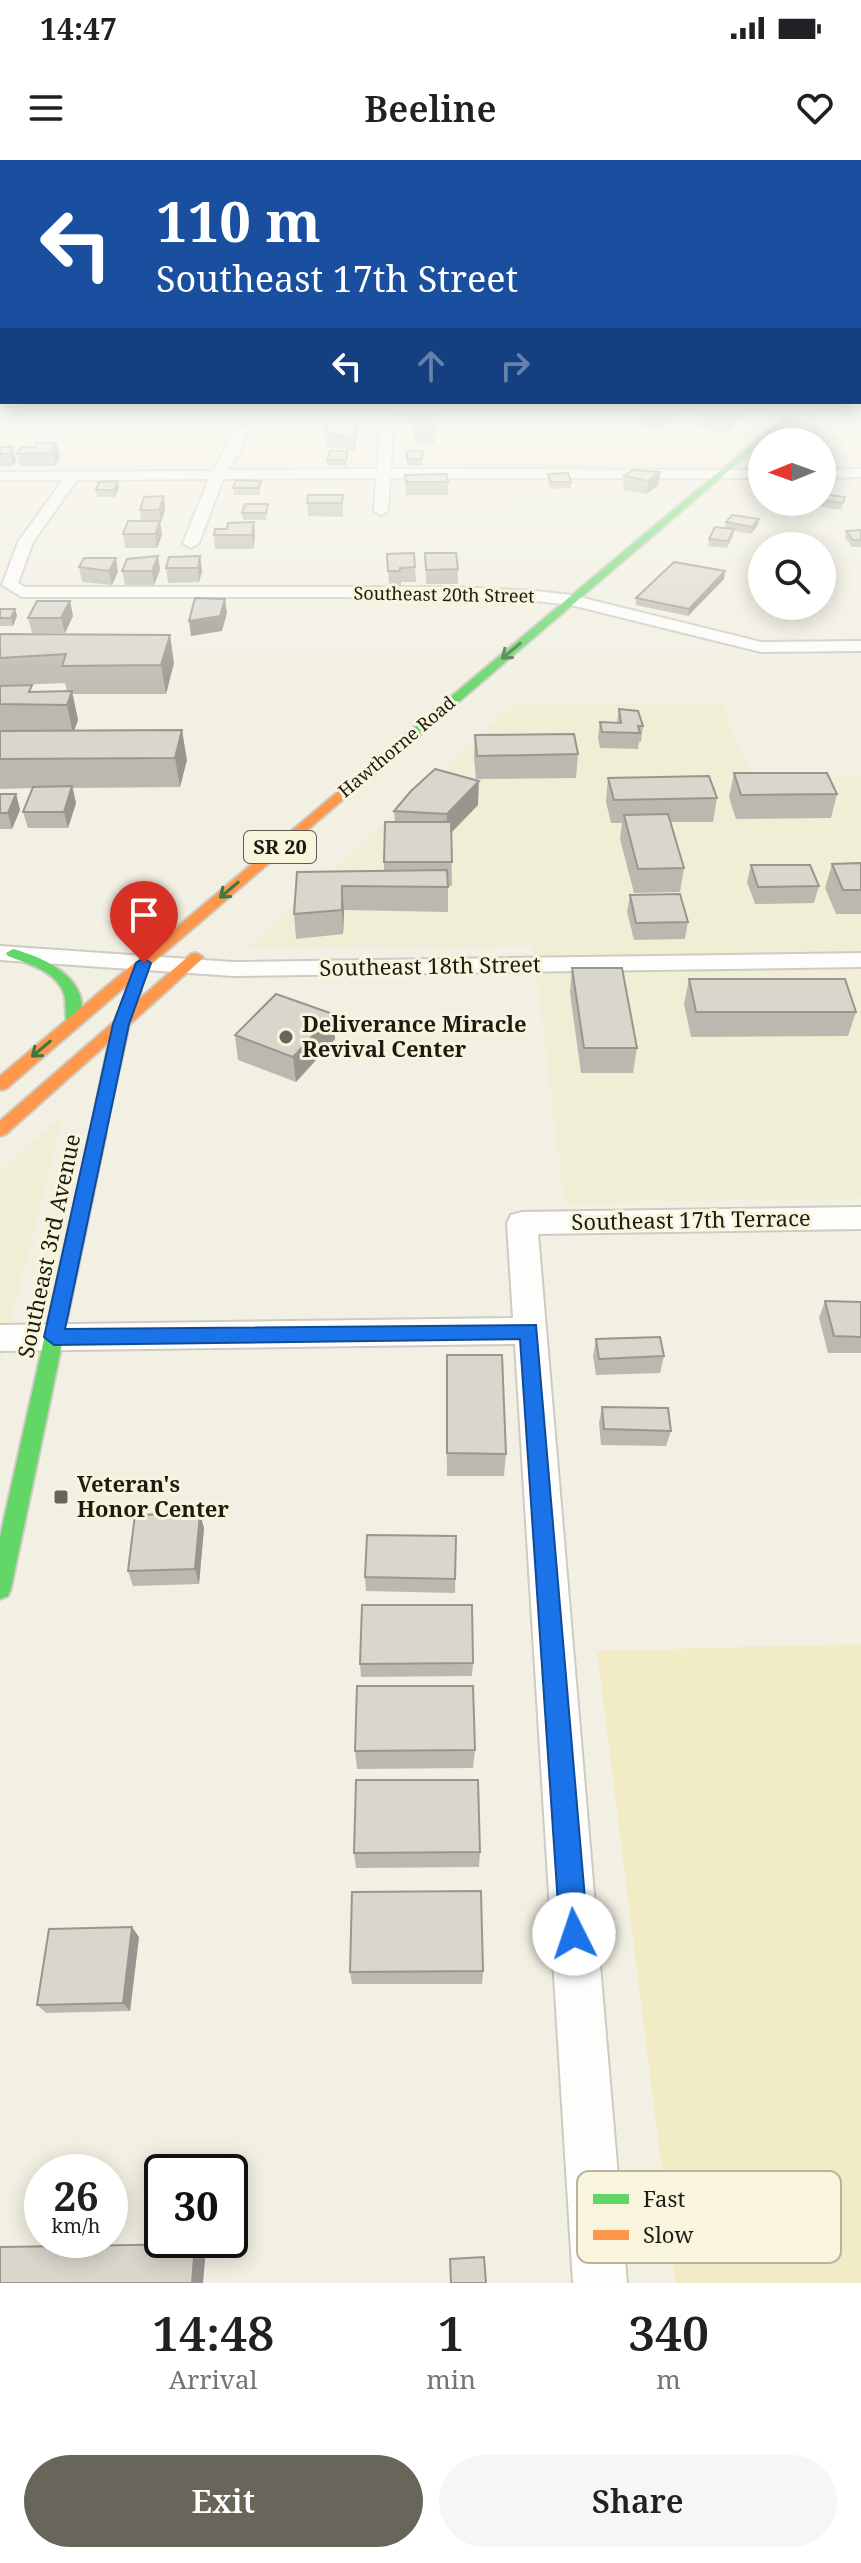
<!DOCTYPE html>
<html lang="en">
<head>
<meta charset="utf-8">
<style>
  body { margin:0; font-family:"Noto Serif",serif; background:#f6f6f6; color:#202124; height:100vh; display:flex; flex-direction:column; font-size:30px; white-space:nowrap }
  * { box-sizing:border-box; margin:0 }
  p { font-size:26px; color:#757577 }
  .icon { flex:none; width:44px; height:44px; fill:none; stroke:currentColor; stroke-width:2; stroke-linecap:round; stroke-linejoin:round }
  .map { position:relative; height:2123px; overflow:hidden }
  .details { display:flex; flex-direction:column; background:#fff; flex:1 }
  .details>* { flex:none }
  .banner { position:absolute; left:0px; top:0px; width:862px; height:244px; box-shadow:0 4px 20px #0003; background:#1a4fa0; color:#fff; overflow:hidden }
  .needle { width:52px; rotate:269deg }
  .controls { position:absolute; left:748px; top:268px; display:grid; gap:16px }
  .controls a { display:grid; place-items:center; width:88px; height:88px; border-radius:50%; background:#fff; box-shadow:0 4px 20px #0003; font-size:40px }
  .speed { position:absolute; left:24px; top:1994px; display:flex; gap:16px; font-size:40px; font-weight:700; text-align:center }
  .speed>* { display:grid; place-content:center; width:104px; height:104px; border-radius:50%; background:#fff; box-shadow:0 4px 20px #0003; line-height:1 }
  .speed small { font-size:20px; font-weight:400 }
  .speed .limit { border:4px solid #111; border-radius:12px; background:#fff; color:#111 }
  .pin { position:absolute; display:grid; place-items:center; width:68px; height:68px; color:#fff; margin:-82px -34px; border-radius:50% 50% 50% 0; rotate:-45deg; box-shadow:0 0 8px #0007 }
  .pin .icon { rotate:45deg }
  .me { position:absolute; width:88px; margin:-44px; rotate:356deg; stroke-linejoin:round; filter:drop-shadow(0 0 6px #0008) }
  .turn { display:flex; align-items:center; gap:28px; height:168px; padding:0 24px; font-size:36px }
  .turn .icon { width:104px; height:104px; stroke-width:2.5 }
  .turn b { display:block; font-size:56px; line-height:68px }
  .lanes { display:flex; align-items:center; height:76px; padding:0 24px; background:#0003; justify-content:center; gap:40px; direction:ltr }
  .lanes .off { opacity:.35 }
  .eta { display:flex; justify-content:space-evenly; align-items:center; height:136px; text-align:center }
  .eta b { font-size:48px; font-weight:600; line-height:56px }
  .button { display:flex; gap:16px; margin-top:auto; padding:16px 24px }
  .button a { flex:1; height:92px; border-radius:48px; background:#68665b; color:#fff; font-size:32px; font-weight:600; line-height:92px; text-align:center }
  .button a+a { background:#f6f6f6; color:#202124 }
  .status { display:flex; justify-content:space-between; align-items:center; height:56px; padding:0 40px; background:#fff; direction:ltr }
  .status svg { height:22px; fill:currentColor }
  header { display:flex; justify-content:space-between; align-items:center; height:104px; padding:0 24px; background:#fff; font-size:36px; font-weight:600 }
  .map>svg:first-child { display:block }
  .built { fill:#f1eed6 }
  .green { fill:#f1ecc6 }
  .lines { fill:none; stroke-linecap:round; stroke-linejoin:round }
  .street-casing { stroke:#ceccc2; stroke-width:4 }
  .fast-casing { stroke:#ceccc2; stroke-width:4 }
  .slow-casing { stroke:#ceccc2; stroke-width:4 }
  .street { fill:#fdfdfb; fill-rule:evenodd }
  .fast { fill:#63d668; fill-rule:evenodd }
  .slow { fill:#ff974d; fill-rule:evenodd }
  .wall { fill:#bbb9af; fill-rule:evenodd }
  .shaded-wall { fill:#98968f }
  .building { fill:#d9d7cc; stroke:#98968f; stroke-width:2 }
  .oneway { stroke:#40783e }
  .route { fill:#1a73e8; stroke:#114b97; stroke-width:2 }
  .poi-dot { fill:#68665b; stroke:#f8f5dc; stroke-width:3 }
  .labels { text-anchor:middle; stroke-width:6; stroke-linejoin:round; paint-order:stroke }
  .far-street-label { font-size:18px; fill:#1d1b13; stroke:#f8f5dc }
  .shield { fill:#f8f5dc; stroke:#5f5c4f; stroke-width:2 }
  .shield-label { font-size:20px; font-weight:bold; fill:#1d1b13 }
  .street-label { font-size:22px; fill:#1d1b13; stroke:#f8f5dc }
  .poi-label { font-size:22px; font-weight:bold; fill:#1d1b13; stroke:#f8f5dc; text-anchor:start }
  .key { fill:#f8f5dc; stroke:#b6b4a0; stroke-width:2 }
  .key-label { font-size:22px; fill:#1d1b13 }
</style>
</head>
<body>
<div class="status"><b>14:47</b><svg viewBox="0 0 49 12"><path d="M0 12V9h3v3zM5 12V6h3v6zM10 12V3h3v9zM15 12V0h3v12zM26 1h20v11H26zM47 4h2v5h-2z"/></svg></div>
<header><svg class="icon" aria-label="menu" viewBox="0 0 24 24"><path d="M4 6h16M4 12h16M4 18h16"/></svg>Beeline<svg class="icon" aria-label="heart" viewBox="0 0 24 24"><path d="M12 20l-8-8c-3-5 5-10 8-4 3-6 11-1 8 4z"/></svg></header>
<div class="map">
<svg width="861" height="2123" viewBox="0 0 861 2123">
  <rect width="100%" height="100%" fill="#f2f0e2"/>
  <path class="built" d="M455 251H775L663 343 517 345 514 318 463 319Z
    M721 543 752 618 861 617V1038L564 1043 533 786 247 787 515 544Z
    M64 954 41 1042 0 1204V1011Z"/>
  <path class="green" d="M861 1484V2123H676L597 1491Z"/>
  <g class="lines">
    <defs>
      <path id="street" d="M393 251 391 309 762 310V318H390L388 351 381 355 374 351 376 318 223 319 199 383 191 388 183 383 209 319 77 320 33 382 18 423 25 427H456L535 431 571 435 761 482 861 481V491L761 492 571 445 535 441 456 437H22L2 425 18 382 63 320H0V312L213 311C222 298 230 270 242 264L248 268 240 292 227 310 377 309 382 252Z
        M861 309V317L822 318V310Z
        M0 786 233 802 861 793V807L233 816 0 800Z
        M861 1047V1069L538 1074 627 2123H573L515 1184 0 1191V1165L513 1158 507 1063 511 1055 522 1052Z"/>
      <path id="fast" d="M791 251H799L373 615H365V609Z
        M13 789C47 798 96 822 78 865H68C64 856 67 845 64 834 57 811 28 804 8 796L6 793Z
        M98 967 106 973 11 1428 8 1436 0 1439V1377L90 973Z"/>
      <path id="slow" d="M365 609 375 612 6 929 0 930V916Z
        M196 793 203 797 201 800 129 865 104 977H92L90 973 109 882 6 974 0 976V961L115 861 128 828H138L141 831 137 841 191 794Z"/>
    </defs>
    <use href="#street" class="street-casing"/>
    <use href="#fast" class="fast-casing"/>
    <use href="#slow" class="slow-casing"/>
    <use href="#street" class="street"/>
    <use href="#fast" class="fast"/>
    <use href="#slow" class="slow"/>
  </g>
  <path class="wall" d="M403 251H434V260H436L435 283H414L415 264H404Z
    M699 251H742L740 259 726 273 700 269 701 263 698 262Z
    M642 255 674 258 659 270 641 267Z
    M325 273 357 274 355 291 326 286Z
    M57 283 60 296 55 306H20L17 294 36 287Z
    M0 287H13L16 300 13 306 0 307Z
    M348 291 346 306H328L327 300Z
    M407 291 423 297 422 306H407Z
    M660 312 658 325 647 334 623 330 624 316Z
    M548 314 571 322V328L550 329 548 320Z
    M405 315 448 322V335H406Z
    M261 321V327L259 335H234L233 328Z
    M119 328 115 337H97L96 330Z
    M822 334 843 344 841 350 816 346 817 342H822Z
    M343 335V357L308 356 307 343Z
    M164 336 165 350 160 363 162 375 157 388H125L123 374 141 361 140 350Z
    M268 344V351L266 360H243L242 353Z
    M759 359 757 366 751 374 734 371 733 376 727 388 708 386 709 379 725 368 726 362Z
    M254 362 255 376 253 389H215L214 375 227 369Z
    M861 370V387H852L845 378 846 371Z
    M425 393 458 409V424H426Z
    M387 394 415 407 416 422H401V425L389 426Z
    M158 396 160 410 154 425H125L122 411Z
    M200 396 202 411 199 422 168 423 166 408Z
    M79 407 118 412 112 425 82 422Z
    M725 411 724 419 688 456 636 445V438Z
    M70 441 73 456 65 473H32L28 458Z
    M0 449H15L17 456 13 466H0Z
    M0 474 174 503 166 534H72L78 560 74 571 187 600 180 627 73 628 76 643 68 668H28L23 652 33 628 0 629ZM65 523 67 531 34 532 16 525Z
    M619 549 643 566 641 582H639L638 589 600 588 598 578 600 562 617 563Z
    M475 575 578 594 576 618 476 619 474 598Z
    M734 613 837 634 831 658 736 659 729 637Z
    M608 618 717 638 713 662H671L684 708 680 732 634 733 620 679 622 663H611L606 642Z
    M0 634H16L20 650 12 669H0Z
    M478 645 451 673 452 726H448V752L344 750 343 774 296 779 294 754 297 712 384 711V702L395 662 394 651Z
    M861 703V754H836L825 728 832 704Z
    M751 705 819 726 814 743 755 744 747 722Z
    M630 735 688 762 685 779 634 780 627 752Z
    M572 808 637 888 633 913H581L570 833Z
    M689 819 856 852 848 876 691 877 684 844Z
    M333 854 335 879 296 922 238 900 235 875Z
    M825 1141 861 1142V1193H828L819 1158Z
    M596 1179 664 1196 660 1213 596 1215 593 1196Z
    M446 1218 506 1294 504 1316H447Z
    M602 1247 671 1271 666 1286 601 1285 599 1263Z
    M204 1368 199 1424 133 1426 128 1411Z
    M456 1376 455 1433 366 1431 365 1417Z
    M473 1503 472 1516 361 1517 360 1504Z
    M475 1590 473 1608 357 1609 355 1591Z
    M480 1692 479 1707 356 1708 354 1693Z
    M139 1777 130 1851 46 1853 37 1845Z
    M483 1811 482 1824H352L350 1812Z"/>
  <path class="shaded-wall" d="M670 251H675L674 258 659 270 660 258Z
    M739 251H742L740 259 726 273 728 261Z
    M357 262V274L355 291 354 278Z
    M57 283 60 296 55 306 52 293Z
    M13 287 16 300 13 306 10 294Z
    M660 312 658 325 647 334 648 321Z
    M118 321 119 328 115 337 114 330Z
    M164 336 165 350 161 363 159 350Z
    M759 359 757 366 751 374 752 367Z
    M160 361 162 375 157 388 155 374Z
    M254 362 255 376 253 389 252 375Z
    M158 396 160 410 154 425 152 411Z
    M200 396 202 411 199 422 198 408Z
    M116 398 118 412 112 425 109 411Z
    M725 411 724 419 688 456 689 449Z
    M225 439 227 453 222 471 191 476 189 461Z
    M70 441 73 456 65 473 61 458Z
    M15 449 17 456 13 466 11 458Z
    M170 475 174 503 166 534 161 505Z
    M72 531 78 560 73 574 67 545Z
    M182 570 187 600 180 627 175 598Z
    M479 621 478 645 446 678 447 654Z
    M72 626 76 643 68 668 64 652Z
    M16 634 20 650 12 669 8 653Z
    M342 726 344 750 343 774 342 750Z
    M333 854 335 879 296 922 293 897Z
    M200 1353 204 1368 199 1424 195 1409Z
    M132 1767 139 1777 130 1851 123 1843Z
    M195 2084 206 2089 203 2123H192Z"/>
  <path class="building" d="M648 251H670L660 258 642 255Z
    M704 251H739L728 261 702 257 708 251Z
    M415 260H436L435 270H414Z
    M327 262H357L354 278 325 273Z
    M37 283H57L52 293 17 294 21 287H36Z
    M0 287H13L10 294H0Z
    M330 291H348L346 300H327Z
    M407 291H423L422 299H407Z
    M633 310 660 312 648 321 624 316Z
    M568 313 571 322H551L548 314Z
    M447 314 448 322H406L405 315Z
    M236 320 261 321 258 328H233Z
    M118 321 114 330H96L99 322Z
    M822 334 845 337 843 343 822 340Z
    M308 335H343L342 343H307Z
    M164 336 159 350H140L144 337Z
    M245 344H268L266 353H242Z
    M732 355 759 359 752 367 726 362Z
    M128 361H160L155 374H123Z
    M254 362 252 375H214L215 369H227L228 363Z
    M715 367 734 369 728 381 709 379Z
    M861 370V380H853L846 371Z
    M414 393 415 407 400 408V411H388L387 394Z
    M425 393H456L458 409 426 410Z
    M158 396 152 411H122L127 399Z
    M200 396 198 408H166L169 397Z
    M84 398H116L109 411 79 407Z
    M674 402 725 411 689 449 636 438Z
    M195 438 225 439 220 456 189 461Z
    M37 441H70L61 458H28Z
    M0 449H15L11 458H0Z
    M0 474 170 475 161 505 62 506 66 494 0 498Z
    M32 525 29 532 72 531 67 545 0 544V526Z
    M619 549 638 551 643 566H638L640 573 602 572 600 562 621 563Z
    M182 570 175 598 0 599V571Z
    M574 574 578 594 477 596 475 575Z
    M435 609 479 621 447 654 394 651 411 631Z
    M734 613H827L837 634 741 635Z
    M709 616 717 638 614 640 608 618Z
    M72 626 64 652H23L33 627Z
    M0 634H16L8 653H0Z
    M668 654 684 708 638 709 624 655Z
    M385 662H451L452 702H384Z
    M861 703V730H843L832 704Z
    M751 705H810L819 726 758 727Z
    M447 710 448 727 342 726V750L294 754 297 712Z
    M680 734 688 762 636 763 630 735Z
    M572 808H622L637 888H584Z
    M689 819H845L856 852H696Z
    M276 834 333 854 293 897 235 875Z
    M825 1141 861 1142V1177L834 1176Z
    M660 1177 664 1196 599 1199 596 1179Z
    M447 1195H502L506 1294 447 1293Z
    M602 1247 668 1248 671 1271 604 1269Z
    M200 1353 195 1409 128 1411 135 1355Z
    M367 1375 456 1376 455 1419 365 1417Z
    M362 1445H472L473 1503 360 1504Z
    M357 1526H473L475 1590 355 1591Z
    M356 1620H478L480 1692 354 1693Z
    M481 1731 483 1811 350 1812 352 1732Z
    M132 1767 123 1843 37 1845 49 1769Z
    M195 2084 192 2123H0V2087Z
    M484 2097 486 2123H451L450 2099Z"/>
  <defs><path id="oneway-shaft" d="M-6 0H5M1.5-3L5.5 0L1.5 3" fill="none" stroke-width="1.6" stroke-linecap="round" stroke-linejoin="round" transform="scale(2)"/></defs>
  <g class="oneway">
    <use href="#oneway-shaft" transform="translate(511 491) rotate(140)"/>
    <use href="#oneway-shaft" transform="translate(229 730) rotate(140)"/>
    <use href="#oneway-shaft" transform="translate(41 889) rotate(140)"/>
  </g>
  <linearGradient id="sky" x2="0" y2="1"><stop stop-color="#a3bfc5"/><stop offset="0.46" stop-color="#f9f8f2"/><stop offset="1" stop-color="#f9f8f2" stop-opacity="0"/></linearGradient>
  <rect width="861" height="548" fill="url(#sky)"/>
  <path class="route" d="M144 798 151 803 129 864 65 1169 536 1165 588 1774 584 1784 574 1788 564 1784 560 1774 520 1179 54 1185 44 1177 113 864 136 803Z"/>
  <g class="poi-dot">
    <circle cx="286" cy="877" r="8"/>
    <rect x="53" y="1329" width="16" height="16" rx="4"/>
  </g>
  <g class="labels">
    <g class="far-street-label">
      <text transform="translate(444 435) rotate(1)" y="6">Southeast 20th Street</text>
      <text transform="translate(397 587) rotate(-40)" y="6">Hawthorne Road</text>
    </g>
    <rect class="shield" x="244" y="671" width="72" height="32" rx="6"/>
    <g class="shield-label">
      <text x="280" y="694">SR 20</text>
    </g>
    <g class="street-label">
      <text transform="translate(430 806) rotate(-1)" y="8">Southeast 18th Street</text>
      <text transform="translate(691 1060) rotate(-1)" y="8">Southeast 17th Terrace</text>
      <text transform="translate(49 1086) rotate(-78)" y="8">Southeast 3rd Avenue</text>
    </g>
    <g class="poi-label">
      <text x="302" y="872">Deliverance Miracle<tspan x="302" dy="25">Revival Center</tspan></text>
      <text x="77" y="1332">Veteran's<tspan x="77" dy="25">Honor Center</tspan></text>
    </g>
  </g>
  <rect x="577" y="2011" width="264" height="92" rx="12" class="key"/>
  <rect x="593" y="2034" width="36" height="10" fill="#63d668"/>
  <rect x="593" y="2070" width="36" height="10" fill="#ff974d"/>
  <g class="key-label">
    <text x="643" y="2047">Fast</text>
    <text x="643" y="2083">Slow</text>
  </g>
</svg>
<div class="controls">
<a><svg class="needle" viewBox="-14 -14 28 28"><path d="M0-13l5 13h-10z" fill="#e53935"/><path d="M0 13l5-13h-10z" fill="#757577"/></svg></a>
<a><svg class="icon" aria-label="search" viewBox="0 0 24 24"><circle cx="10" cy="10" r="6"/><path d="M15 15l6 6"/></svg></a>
</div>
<div class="speed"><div>26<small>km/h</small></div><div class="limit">30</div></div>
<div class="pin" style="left:144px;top:803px;background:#d93025"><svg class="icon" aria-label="arrive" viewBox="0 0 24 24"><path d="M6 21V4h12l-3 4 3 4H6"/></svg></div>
<svg class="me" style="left:574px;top:1774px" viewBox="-20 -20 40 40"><circle r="19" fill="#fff"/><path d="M0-13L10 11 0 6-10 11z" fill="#1a73e8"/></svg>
<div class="banner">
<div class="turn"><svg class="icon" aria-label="left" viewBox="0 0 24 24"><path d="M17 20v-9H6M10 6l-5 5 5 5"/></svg><div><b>110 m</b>Southeast 17th Street</div></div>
<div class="lanes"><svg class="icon" aria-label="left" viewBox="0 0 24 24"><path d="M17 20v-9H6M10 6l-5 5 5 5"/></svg><svg class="icon off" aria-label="ahead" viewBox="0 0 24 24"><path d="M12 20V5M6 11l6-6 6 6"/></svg><svg class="icon off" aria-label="right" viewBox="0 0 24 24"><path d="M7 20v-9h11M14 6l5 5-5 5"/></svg></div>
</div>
</div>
<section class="details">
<div class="eta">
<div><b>14:48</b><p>Arrival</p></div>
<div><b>1</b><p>min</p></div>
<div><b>340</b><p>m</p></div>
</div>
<div class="button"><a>Exit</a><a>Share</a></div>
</section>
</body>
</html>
